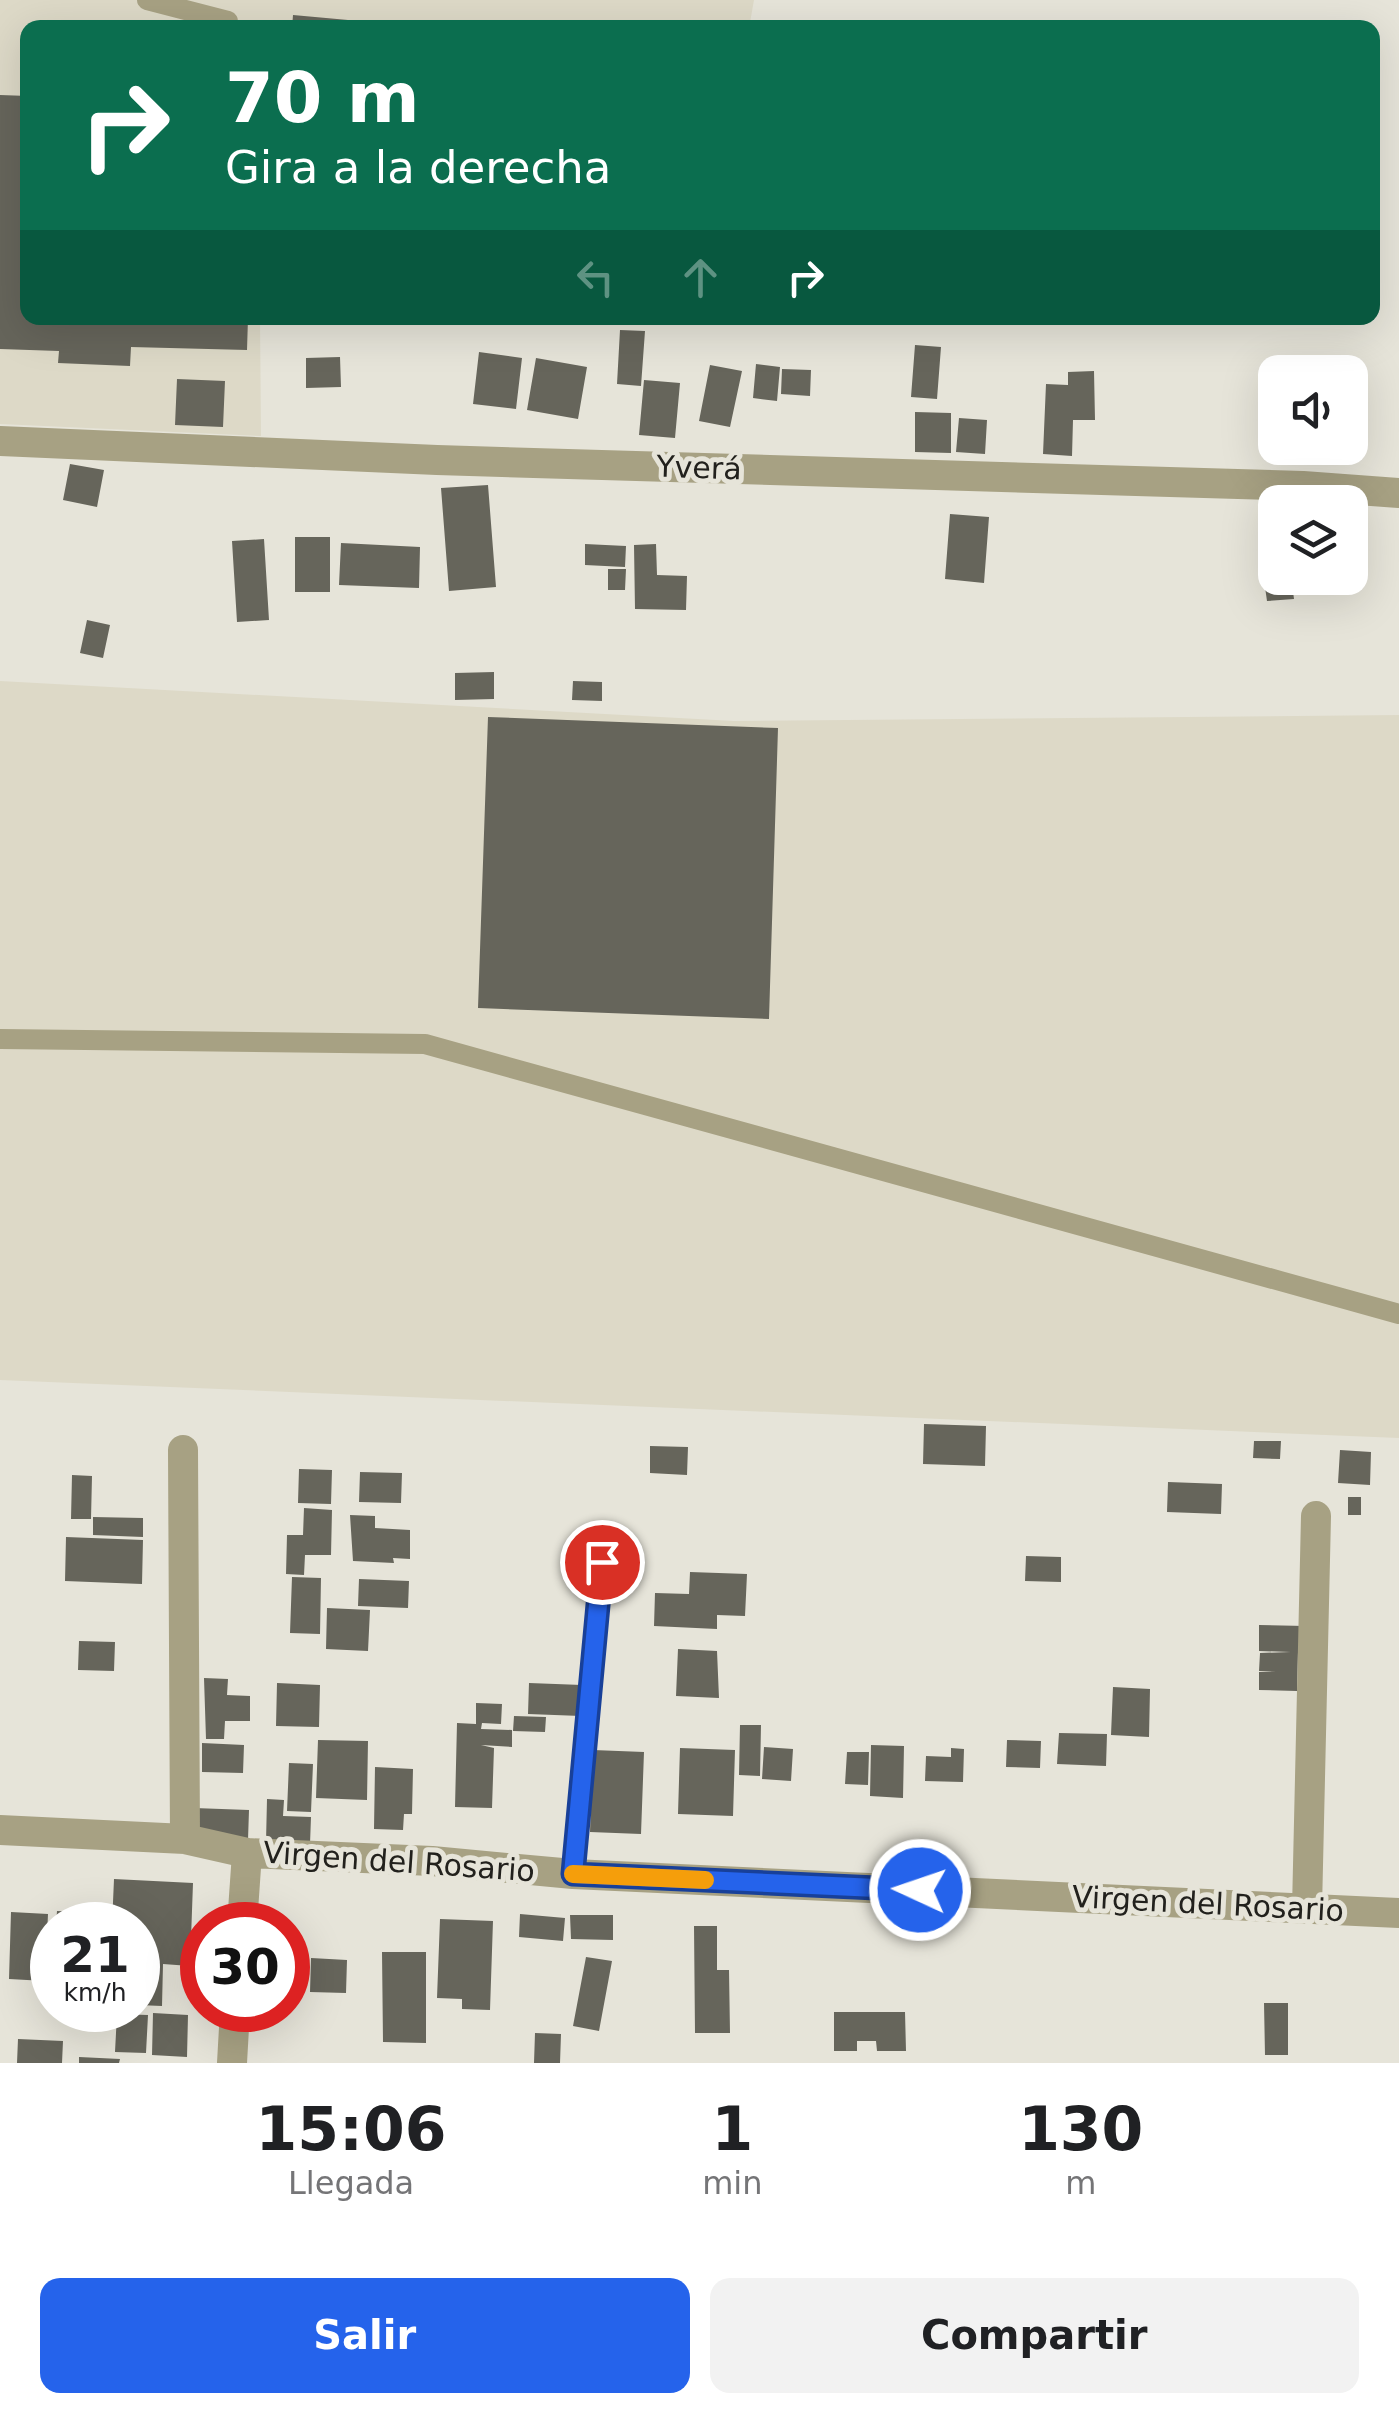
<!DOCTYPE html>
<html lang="es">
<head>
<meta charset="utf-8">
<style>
  body { margin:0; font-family:"DejaVu Sans",sans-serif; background:#f2f2f2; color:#202124; height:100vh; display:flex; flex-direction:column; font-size:38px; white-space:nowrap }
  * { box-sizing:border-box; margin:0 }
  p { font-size:32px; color:#757577 }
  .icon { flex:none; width:55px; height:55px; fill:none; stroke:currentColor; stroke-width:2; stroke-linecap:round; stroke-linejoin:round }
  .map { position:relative; height:2063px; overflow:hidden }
  .side { display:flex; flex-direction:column; background:#fff; flex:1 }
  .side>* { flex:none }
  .guide { position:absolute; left:20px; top:20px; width:1360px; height:305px; border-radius:20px; box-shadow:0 10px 40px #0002; background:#0b6e4f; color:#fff; overflow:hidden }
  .controls { position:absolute; left:1258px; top:355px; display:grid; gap:20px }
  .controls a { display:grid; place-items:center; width:110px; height:110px; border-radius:20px; background:#fff; box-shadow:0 10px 40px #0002; font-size:50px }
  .speed { position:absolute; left:30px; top:1902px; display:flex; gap:20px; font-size:50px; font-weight:700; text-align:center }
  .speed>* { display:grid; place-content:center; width:130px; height:130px; border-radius:50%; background:#fff; box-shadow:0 10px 40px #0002; line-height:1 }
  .speed small { font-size:25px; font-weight:400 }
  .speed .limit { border:15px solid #d22; background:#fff; color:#111 }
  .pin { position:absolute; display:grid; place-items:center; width:85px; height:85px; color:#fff; margin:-42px; border:5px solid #fff; border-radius:50%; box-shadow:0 2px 10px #0007 }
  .me { position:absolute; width:110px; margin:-55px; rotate:273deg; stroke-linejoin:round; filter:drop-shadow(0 0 8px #0008) }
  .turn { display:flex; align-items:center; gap:35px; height:210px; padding:0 40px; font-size:45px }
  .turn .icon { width:130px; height:130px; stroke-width:2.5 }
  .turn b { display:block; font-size:70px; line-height:85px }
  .lanes { display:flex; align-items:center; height:95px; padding:0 40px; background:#0003; justify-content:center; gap:50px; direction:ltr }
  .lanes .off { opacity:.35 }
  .eta { display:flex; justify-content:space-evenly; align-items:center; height:170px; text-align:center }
  .eta b { font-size:60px; font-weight:700; line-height:70px }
  .cta { display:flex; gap:20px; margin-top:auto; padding:20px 40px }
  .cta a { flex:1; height:115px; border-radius:20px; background:#2563eb; color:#fff; font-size:40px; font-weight:700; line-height:115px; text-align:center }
  .cta a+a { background:#f2f2f2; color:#202124 }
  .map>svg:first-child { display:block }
  .built { fill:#ddd9c7 }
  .building { fill:#66655b }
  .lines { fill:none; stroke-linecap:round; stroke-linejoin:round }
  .lane { stroke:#a7a183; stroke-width:20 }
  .street { stroke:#a7a183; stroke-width:30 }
  .route-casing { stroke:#184099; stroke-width:25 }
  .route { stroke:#2563eb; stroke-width:18 }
  .slow { stroke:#f59e0b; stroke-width:18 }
  .labels { text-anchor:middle; stroke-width:10; stroke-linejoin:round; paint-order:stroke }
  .street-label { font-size:30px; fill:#22211d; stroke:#e6e4d9 }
</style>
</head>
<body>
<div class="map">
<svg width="1399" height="2063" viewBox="0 0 1399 2063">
  <rect width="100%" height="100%" fill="#e6e4d9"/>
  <path class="built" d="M0 0H754L749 28H28V318H260L261 436 0 424Z
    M0 681 734 721 1399 715V1438L0 1380Z"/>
  <path class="building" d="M293 15 403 25V28H292Z
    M0 95 28 96V318H248L247 350 131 347 130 366 58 363 59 351 0 349Z
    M620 330 645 331 641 386 617 384Z
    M915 345 941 347 937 399 911 397Z
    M479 352 522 358 516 409 473 404Z
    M340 357 341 387 306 388V358Z
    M536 358 587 367 578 419 527 410Z
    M756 364 780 367 777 401 753 398Z
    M710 365 742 371 730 427 699 421Z
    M782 369 811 370 810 396 781 394Z
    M1094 371 1095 420H1073L1072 456 1043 454 1046 384 1068 385V372Z
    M177 379 225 381 223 427 175 425Z
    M644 380 680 383 675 438 639 435Z
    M915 412 951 413V453L915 452Z
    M959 418 987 420 985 454 956 452Z
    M70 464 104 470 97 507 63 500Z
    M488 485 496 587 449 591 441 488Z
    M1275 511V546L1262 547 1259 512Z
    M950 514 989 517 984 583 945 579Z
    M295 537H330V592H295Z
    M264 539 269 620 237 622 232 541Z
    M341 543 420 547 419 588 339 585Z
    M585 544 626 546 625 567 585 565Z
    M656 544 657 575 687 576 686 610 635 609 634 545Z
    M1275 558V578L1262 579 1260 559Z
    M608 569H626L625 590H608Z
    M1292 584 1294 599 1267 601 1265 587Z
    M87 620 110 625 103 658 80 653Z
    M494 672V699L455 700V673Z
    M573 681 602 682V701L572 700Z
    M488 717 778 728 769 1019 478 1008Z
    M924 1424 986 1426 985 1466 923 1464Z
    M1254 1441H1281L1280 1459 1253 1458Z
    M650 1446 688 1447 687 1475 650 1473Z
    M1340 1450 1371 1452 1370 1485 1338 1483Z
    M299 1469 332 1470 331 1504 298 1503Z
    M360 1472 402 1473 401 1503 359 1502Z
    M72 1475 92 1476 91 1519H71Z
    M1168 1482 1222 1484 1221 1514 1167 1512Z
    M1348 1497H1361V1515H1348Z
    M304 1508 332 1510 331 1555H305L304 1575 286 1574 287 1535H303Z
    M350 1515 375 1516V1528L410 1530V1559L393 1558 394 1563 353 1561Z
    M93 1517 143 1518V1537L93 1535Z
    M66 1537 143 1540 142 1584 65 1581Z
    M1026 1556 1061 1557V1582L1025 1581Z
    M690 1572 747 1574 745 1616 717 1615V1629L654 1626 655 1593 689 1594Z
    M292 1577 321 1578 320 1634 290 1633Z
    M359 1579 409 1581 408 1608 358 1606Z
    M327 1608 370 1610 368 1651 326 1649Z
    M1259 1625 1305 1626 1298 1652 1297 1691 1259 1690V1672L1276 1671H1259L1260 1653 1291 1652 1259 1651Z
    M79 1641 115 1642 114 1671 78 1670Z
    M678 1649 717 1651 719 1698 676 1696Z
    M204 1678 228 1679 227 1695 250 1696V1721H225L224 1739H206Z
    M277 1683 320 1685 319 1727 276 1726Z
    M529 1683 582 1685 581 1716 528 1714Z
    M1113 1687 1150 1689 1149 1737 1111 1735Z
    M476 1703 502 1704 501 1724 482 1723 481 1729 512 1730V1747L481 1745 494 1748 492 1808 455 1807 457 1723 476 1724Z
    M514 1716 546 1717 545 1732 513 1731Z
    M740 1725H761L760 1776 739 1775Z
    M1059 1733 1107 1734 1106 1766 1057 1764Z
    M318 1740 368 1741 367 1800 316 1798Z
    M1007 1740 1041 1741 1040 1768 1006 1767Z
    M202 1743 244 1745 243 1773 202 1772Z
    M871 1745 904 1746 903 1798 870 1796Z
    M764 1747 793 1749 791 1781 762 1779Z
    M680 1748 735 1750 733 1816 678 1814Z
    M951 1748 964 1749 963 1782 925 1781 926 1756 951 1757Z
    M593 1750 644 1752 641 1834 590 1832Z
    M847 1752H869L868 1785 845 1784Z
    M289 1763 313 1764 311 1812 287 1811Z
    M375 1767 413 1769 412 1814H404L403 1830 374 1829Z
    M267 1799 284 1800 283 1816 311 1817 310 1844 266 1842Z
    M194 1808 249 1810 248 1840 193 1838Z
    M114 1879 193 1883 190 1966 163 1964 162 2006 138 2005V1925H112Z
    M57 1911 88 1912 87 1925H56Z
    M11 1912 48 1914 45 1981 9 1979Z
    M520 1914 565 1918 563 1941 519 1937Z
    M570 1915H613V1940L571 1939Z
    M440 1919 493 1921 490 2010 462 2009V1999L437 1998Z
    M694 1926H717V1970H729L730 2033H695Z
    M382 1952H426V2043L383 2042Z
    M586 1957 612 1961 599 2031 573 2026Z
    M311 1958 347 1960 346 1993 310 1992Z
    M1264 2003H1288V2055H1265Z
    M834 2012H905L906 2051H877L876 2041H857V2051H834Z
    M153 2013 188 2015 187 2057 152 2055Z
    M117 2014 148 2015 146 2053 115 2052Z
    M535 2033 561 2034 560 2063H534Z
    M18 2039 63 2041 62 2063H17Z
    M79 2057 120 2059 119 2063H79Z"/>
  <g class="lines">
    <path class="lane" d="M147 0 228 21
      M0 1039 425 1044 1399 1314
      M573 1874 602 1563"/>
    <path class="street" d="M0 441 437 460 1303 486 1399 493
      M183 1450 185 1839
      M0 1830 185 1839 247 1853 432 1861 573 1874 1399 1913
      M1307 1909 1316 1516
      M242 1925 247 1853
      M232 2063 235 2010"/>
  </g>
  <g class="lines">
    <defs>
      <path id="route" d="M602 1562 573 1874 920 1890"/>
    </defs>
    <use href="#route" class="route-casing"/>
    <use href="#route" class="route"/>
    <path class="slow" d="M573 1874 705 1880"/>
  </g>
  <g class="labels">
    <g class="street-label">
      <text transform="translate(699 468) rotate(2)" y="10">Yverá</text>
      <text transform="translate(399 1862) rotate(4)" y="10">Virgen del Rosario</text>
      <text transform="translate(1208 1904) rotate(3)" y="10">Virgen del Rosario</text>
    </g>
  </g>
</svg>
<div class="controls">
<a><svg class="icon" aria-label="sound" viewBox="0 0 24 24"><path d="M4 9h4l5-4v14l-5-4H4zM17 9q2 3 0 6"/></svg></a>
<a><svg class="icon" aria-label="layers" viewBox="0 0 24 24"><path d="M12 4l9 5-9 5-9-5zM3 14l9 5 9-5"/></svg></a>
</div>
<div class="speed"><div>21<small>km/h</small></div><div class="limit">30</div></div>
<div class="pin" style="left:602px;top:1562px;background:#d93025"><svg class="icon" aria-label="arrive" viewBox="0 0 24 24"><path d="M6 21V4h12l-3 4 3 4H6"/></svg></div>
<svg class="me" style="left:920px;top:1890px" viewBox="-20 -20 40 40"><circle r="17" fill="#2563eb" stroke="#fff" stroke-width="3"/><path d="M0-11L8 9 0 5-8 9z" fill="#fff"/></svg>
<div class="guide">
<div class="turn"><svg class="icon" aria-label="right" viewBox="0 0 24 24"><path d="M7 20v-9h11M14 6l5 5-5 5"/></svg><div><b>70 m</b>Gira a la derecha</div></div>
<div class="lanes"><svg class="icon off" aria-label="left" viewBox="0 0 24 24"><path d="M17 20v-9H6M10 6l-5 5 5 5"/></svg><svg class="icon off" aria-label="ahead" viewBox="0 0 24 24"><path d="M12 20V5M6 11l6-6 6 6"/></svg><svg class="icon" aria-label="right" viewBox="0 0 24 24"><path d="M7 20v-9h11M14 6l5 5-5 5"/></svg></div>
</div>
</div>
<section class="side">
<div class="eta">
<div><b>15:06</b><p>Llegada</p></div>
<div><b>1</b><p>min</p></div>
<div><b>130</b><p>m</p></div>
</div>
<div class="cta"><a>Salir</a><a>Compartir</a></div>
</section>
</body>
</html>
